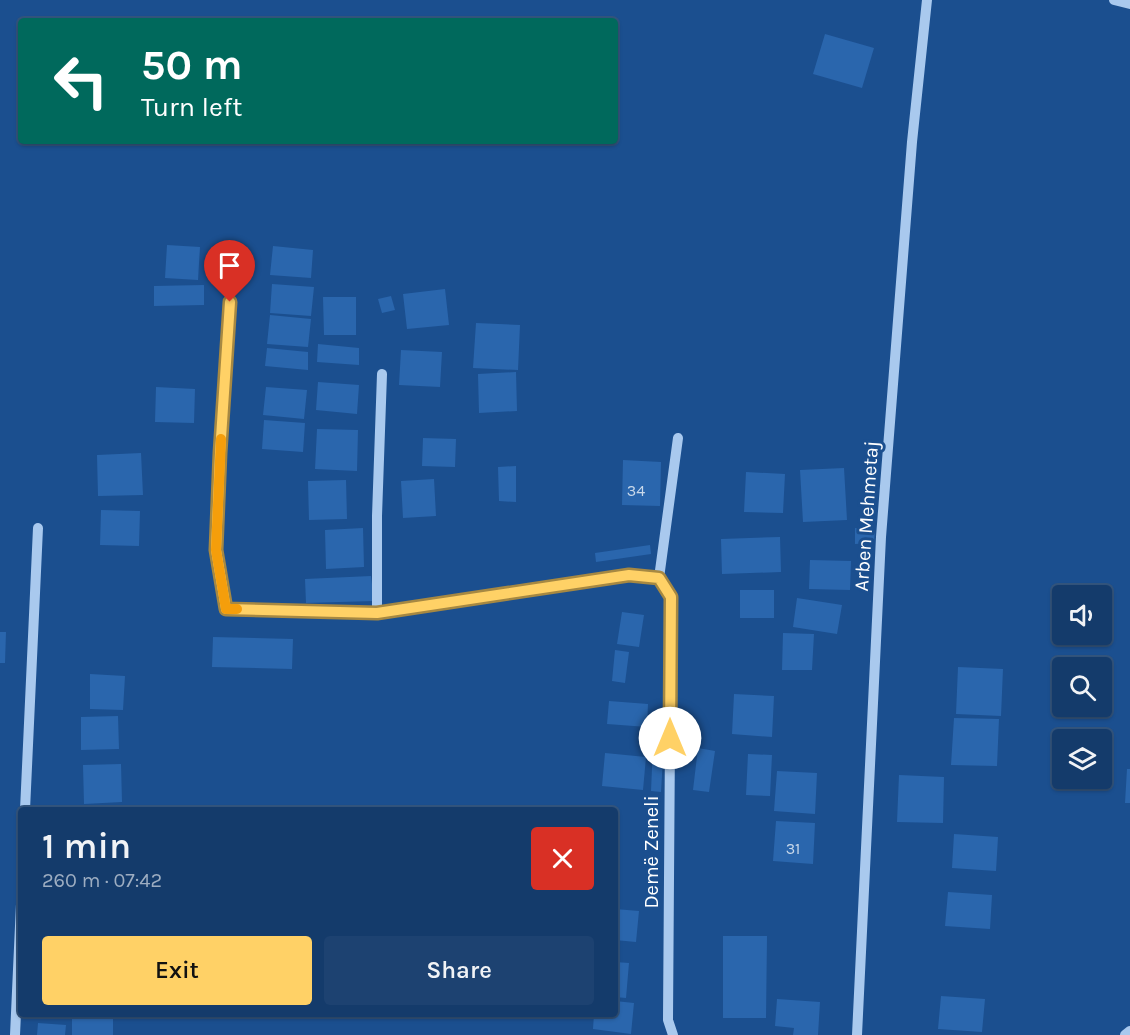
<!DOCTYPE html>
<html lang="en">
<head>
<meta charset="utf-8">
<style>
  body { margin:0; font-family:Karla,sans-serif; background:#1d4271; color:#f1f3f6; height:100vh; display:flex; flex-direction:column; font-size:22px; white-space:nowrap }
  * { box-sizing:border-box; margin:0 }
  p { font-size:20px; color:#9dadc1 }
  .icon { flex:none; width:33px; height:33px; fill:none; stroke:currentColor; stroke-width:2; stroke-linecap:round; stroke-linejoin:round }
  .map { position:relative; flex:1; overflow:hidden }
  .drawer { position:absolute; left:18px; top:807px; width:600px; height:210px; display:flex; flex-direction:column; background:#143b6b; border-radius:6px; box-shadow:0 2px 4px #0004,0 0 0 2px #33557e }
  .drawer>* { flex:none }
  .hud { position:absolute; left:18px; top:18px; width:600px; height:126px; border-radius:6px; box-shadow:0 2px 4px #0004,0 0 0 2px #33557e; background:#00695c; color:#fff; overflow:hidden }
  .controls { position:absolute; left:1052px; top:585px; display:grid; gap:12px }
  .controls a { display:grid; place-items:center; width:60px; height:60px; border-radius:6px; background:#143b6b; box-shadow:0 2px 4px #0004,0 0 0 2px #33557e; font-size:30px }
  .pin { position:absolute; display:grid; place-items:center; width:51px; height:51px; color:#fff; margin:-62px -26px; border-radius:50% 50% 50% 0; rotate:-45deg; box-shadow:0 0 6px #0007 }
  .pin .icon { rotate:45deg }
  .me { position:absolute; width:66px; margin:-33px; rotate:0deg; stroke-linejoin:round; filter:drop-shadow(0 0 4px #0008) }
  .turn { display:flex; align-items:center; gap:21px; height:126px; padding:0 24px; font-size:27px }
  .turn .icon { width:78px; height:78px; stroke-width:2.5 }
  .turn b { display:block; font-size:42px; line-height:51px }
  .round { display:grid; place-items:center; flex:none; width:63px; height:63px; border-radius:6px; background:#1d4271 }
  .summary { display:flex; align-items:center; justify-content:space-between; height:102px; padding:0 24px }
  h1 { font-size:36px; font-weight:600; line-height:45px }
  .cta { display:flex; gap:12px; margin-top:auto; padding:12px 24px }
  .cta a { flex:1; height:69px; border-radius:6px; background:#ffd166; color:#111; font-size:24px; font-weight:600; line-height:69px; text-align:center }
  .cta a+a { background:#1d4271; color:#f1f3f6 }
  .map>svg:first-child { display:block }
  .building { fill:#2a66ad }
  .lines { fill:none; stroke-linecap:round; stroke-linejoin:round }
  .minor { stroke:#a9c9ee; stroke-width:10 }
  .route-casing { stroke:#a68842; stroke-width:15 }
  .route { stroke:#ffd166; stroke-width:10 }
  .slow { stroke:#f59e0b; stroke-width:10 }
  .labels { text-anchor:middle; stroke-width:6; stroke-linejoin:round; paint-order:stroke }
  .number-label { font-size:16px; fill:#cad9ea }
  .street-label { font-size:20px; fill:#fff; stroke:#1b4f8f }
</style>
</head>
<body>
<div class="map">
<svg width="1130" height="1035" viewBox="0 0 1130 1035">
  <rect width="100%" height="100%" fill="#1b4f8f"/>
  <path class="building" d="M825 34 874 48 862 88 813 74Z
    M167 245 200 247 198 280 165 278Z
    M273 246 313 250 311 278 270 275Z
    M238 266H248V281H238Z
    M272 284 314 287 311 316 270 313Z
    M204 285V305L154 306V286Z
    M445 289 449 325 407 329 403 294Z
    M391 296 395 310 382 313 378 299Z
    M323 297H356V335H324Z
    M270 315 311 319 308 347 267 344Z
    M476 323 520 325 518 370 473 368Z
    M318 344 359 348V365L317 362Z
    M267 348 308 352V370L265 366Z
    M401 350 442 352 440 387 399 385Z
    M516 372 517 411 479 413 478 374Z
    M318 382 359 385 357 414 316 410Z
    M156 387 195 389 194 423 155 422Z
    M266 387 307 390 304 419 263 415Z
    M264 420 305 423 303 452 262 449Z
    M317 429 358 430 357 471 315 469Z
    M423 438 456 439 455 467 422 466Z
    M141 453 143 495 98 496 97 455Z
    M623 460 661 462 660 506 622 505Z
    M516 466V502L499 501 498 467Z
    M844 468 847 520 803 522 800 470Z
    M746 472 785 474 783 513 744 512Z
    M434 479 436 516 403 518 401 481Z
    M346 480 347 519 309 520 308 481Z
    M101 510 140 511 139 546 100 545Z
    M363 528 364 567 326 569 325 530Z
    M855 528 875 530 874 543 855 544Z
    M780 537 781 572 722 574 721 539Z
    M650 545 651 554 596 562 595 553Z
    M810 560 851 561 850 590 809 589Z
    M371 576 374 601 306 603 305 579Z
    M740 590H774V618H740Z
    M797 598 842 605 837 634 793 627Z
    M622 612 644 615 639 647 617 644Z
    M0 632H6L5 663H0Z
    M783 633 814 634 812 670H782Z
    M213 637 293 639 292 669 212 667Z
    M615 650 629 652 625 683 612 681Z
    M958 667 1003 669 1001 716 956 714Z
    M90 674 125 676 123 710 90 709Z
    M734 694 774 696 772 737 732 734Z
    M609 701 648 704 647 727 607 724Z
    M118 716 119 749 81 750V717Z
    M954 718 999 719 997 766 951 765Z
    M654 723 665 724 661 792 651 791Z
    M698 748 715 751 709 792 693 790Z
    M605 753 646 757 643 790 602 786Z
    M748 754 772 755 770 796 746 795Z
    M121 764 122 802 84 804 83 765Z
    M1127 769H1130V803H1125Z
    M777 771 817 773 815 814 774 811Z
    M899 775 944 777 943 823 897 822Z
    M776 821 815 823 813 864 773 861Z
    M954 834 998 837 996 871 952 868Z
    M948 892 992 895 990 929 945 926Z
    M615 909 639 911 636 942 615 940Z
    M723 936H767L766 1018H723Z
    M615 962 629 963 626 998 615 997Z
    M941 996 985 999 982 1032 938 1029Z
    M777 999 820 1002 818 1035H793L794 1028 775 1026Z
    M615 1001 634 1003 631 1034 593 1029 594 1014H615Z
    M72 1017H113V1035H72Z
    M38 1023 66 1025 65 1035H37Z"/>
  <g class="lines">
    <path class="minor" d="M1114 0 1130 4
      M230 302 220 454 216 550 226 609 377 613
      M382 374 377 516V613L629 575 659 578 671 597 668 1020 673 1035
      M659 578 678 438
      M25 810 38 528
      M15 1035 21 904
      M857 1035 881 537 912 142 927 0
      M1125 1035 1130 1031"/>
  </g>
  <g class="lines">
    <defs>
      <path id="route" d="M230 302 220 453 216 550 226 609 377 613 629 575 659 578 671 597 670 738"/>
    </defs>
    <use href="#route" class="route-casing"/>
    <use href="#route" class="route"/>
    <path class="slow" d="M221 439 216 550 226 609H237"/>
  </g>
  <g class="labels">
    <g class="number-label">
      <text x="636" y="496">34</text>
      <text x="793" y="854">31</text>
    </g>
    <g class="street-label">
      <text transform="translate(866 516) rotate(-86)" y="7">Arben Mehmetaj</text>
      <text transform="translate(651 852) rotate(-90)" y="7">Demë Zeneli</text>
    </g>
  </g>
</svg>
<div class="controls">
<a><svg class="icon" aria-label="sound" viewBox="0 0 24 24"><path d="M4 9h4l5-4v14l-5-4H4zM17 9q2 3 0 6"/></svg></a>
<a><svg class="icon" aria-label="search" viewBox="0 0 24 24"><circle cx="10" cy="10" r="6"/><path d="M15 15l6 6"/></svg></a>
<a><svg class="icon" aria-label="layers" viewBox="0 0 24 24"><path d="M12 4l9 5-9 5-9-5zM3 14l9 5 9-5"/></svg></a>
</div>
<div class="pin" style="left:230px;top:302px;background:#d93025"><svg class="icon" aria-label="arrive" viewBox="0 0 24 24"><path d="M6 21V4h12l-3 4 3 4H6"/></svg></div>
<svg class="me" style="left:670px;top:738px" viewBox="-20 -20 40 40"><circle r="19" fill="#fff"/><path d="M0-13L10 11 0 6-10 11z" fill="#ffd166"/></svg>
<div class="hud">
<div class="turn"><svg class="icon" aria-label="left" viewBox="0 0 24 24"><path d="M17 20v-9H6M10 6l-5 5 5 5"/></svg><div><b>50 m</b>Turn left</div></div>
</div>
<section class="drawer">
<div class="summary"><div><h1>1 min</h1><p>260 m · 07:42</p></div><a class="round" style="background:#d93025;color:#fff"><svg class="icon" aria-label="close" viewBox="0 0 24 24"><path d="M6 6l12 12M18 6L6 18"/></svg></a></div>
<div class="cta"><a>Exit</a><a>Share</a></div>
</section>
</div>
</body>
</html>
